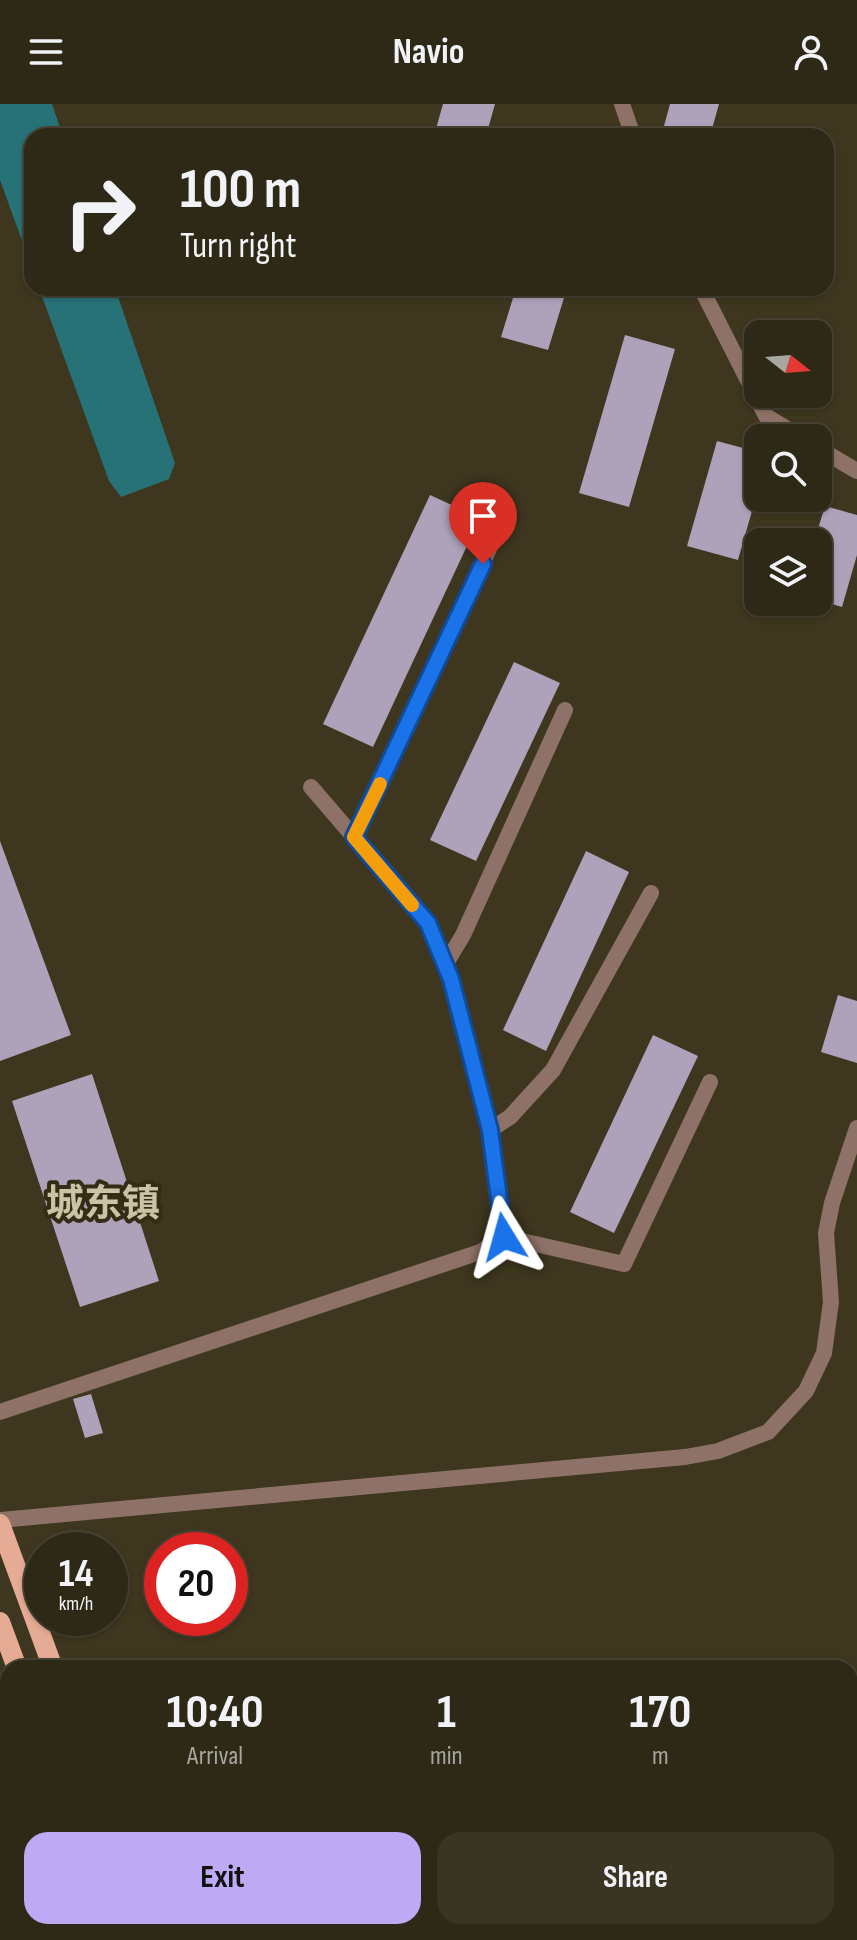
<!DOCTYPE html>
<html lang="en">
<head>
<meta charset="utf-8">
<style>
  body { margin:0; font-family:"Sofia Sans Condensed","Noto Sans SC",sans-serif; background:#3a3423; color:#f1f3f6; height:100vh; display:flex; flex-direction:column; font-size:30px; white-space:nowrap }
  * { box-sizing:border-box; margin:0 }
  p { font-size:26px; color:#a7a6a1 }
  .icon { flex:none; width:44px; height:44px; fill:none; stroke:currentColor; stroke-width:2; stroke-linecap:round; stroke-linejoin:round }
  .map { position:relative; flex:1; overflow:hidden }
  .panel { position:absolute; left:0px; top:1556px; width:858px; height:280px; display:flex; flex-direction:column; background:#2e2816; border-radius:24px 24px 0 0; box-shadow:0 2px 6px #0004,0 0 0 2px #494435 }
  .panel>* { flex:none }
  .banner { position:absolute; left:24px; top:24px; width:810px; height:168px; border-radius:24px; box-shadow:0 2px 6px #0004,0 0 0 2px #494435; background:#2e2816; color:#f1f3f6; overflow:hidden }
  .needle { width:52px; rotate:107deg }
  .controls { position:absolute; left:744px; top:216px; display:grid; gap:16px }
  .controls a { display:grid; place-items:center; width:88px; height:88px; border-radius:16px; background:#2e2816; box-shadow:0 2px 6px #0004,0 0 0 2px #494435; font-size:40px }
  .speed { position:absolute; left:24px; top:1428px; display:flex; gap:16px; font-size:40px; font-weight:700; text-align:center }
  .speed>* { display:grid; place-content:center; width:104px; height:104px; border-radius:50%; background:#2e2816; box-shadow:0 2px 6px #0004,0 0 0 2px #494435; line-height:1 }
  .speed small { font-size:20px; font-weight:400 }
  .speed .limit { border:12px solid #d22; background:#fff; color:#111 }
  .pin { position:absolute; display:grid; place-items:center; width:68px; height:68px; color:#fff; margin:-82px -34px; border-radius:50% 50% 50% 0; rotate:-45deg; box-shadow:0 0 8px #0007 }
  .pin .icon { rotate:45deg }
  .me { position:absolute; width:88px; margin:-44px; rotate:352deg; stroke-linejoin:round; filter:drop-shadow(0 0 6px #0008) }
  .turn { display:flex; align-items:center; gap:28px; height:168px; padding:0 24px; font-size:36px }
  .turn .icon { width:104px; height:104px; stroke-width:2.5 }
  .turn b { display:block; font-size:56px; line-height:68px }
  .eta { display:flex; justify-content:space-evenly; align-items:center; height:136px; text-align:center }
  .eta b { font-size:48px; font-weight:700; line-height:56px }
  .action { display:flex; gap:16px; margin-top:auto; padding:16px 24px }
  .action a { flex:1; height:92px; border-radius:24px; background:#bea9f5; color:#111; font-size:32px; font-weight:700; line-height:92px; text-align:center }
  .action a+a { background:#3a3423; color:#f1f3f6 }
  header { display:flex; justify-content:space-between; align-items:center; height:104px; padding:0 24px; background:#2e2816; font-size:36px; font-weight:700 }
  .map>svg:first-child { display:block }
  .water { fill:#277277 }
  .building { fill:#aea1ba }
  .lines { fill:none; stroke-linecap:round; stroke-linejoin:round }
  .service { stroke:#8f7267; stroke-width:16 }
  .minor { stroke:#8f7267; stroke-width:16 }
  .primary { stroke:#e6ab94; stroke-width:20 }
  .route-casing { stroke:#114b97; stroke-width:20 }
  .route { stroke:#1a73e8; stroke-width:14 }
  .slow { stroke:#f59e0b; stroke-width:14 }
  .labels { text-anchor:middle; stroke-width:8; stroke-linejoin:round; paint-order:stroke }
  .district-label { font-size:38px; font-weight:bold; fill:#ccc3a7; stroke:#342c14 }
</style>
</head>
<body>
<header><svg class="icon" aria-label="menu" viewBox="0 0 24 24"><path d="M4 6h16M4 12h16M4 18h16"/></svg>Navio<svg class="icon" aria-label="person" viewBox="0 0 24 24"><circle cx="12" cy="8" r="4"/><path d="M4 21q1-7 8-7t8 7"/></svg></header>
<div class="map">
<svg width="857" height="1836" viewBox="0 0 857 1836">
  <rect width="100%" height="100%" fill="#3e361e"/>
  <path class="water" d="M0 0H52L63 32H32V164L0 76Z
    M39 184H115L175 359 169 375 121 393 109 377Z"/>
  <path class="building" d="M443 0H495L486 32H450L435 28Z
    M670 0H719L710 32H700L664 22Z
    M516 184H567L548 246 501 233Z
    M625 231 675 245 629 403 579 389Z
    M717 337 758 348V386L738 456 687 442Z
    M430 391 480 414 373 643 323 620Z
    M825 402 857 411V451L842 503 818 496V438H814Z
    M514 558 560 579 476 757 430 736Z
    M0 737 71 931 0 957Z
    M586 747 629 768 546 947 503 926Z
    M838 891 857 897V959L821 948Z
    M653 931 698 952 614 1129 570 1108Z
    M92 970 159 1177 80 1203 12 997Z
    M91 1290 103 1329 85 1334 73 1295Z"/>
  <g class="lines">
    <path class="service" d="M354 733 495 432
      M445 861 463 831 565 606
      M490 1026 510 1013 553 966 651 789
      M504 1133 624 1160 710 978
      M0 1308 480 1148 504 1133 490 1026 451 875 428 819 311 683"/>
    <path class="minor" d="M622 0 633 32
      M701 184 766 312 802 334
      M818 344 857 367
      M0 1416 685 1353 718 1347 768 1328 806 1287 824 1249 831 1198 826 1129 832 1099 857 1024"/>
    <path class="primary" d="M0 1420 53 1564
      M0 1518 17 1564
      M113 1828 116 1836
      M151 1828 154 1836"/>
  </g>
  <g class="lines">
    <defs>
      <path id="route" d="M483 460 354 733 428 819 451 875 490 1026 504 1133"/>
    </defs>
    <use href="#route" class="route-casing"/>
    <use href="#route" class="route"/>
    <path class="slow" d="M380 680 354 733 412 801"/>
  </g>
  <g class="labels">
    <g class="district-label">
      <text x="103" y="1112">城东镇</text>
    </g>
  </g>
</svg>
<div class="controls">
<a><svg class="needle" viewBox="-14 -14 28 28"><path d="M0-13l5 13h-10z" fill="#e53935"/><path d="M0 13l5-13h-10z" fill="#a7a6a1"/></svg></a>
<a><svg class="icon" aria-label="search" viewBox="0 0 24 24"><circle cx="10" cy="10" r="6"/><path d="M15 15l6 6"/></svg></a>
<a><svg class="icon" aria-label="layers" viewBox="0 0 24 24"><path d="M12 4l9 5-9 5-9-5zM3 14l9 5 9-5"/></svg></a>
</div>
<div class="speed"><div>14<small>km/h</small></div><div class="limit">20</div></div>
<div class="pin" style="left:483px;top:460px;background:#d93025"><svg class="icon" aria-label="arrive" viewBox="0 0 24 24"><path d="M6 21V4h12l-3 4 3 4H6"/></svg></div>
<svg class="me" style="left:504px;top:1133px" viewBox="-20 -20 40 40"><path d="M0-17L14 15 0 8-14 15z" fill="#1a73e8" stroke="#fff" stroke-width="4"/></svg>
<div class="banner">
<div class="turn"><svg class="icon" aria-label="right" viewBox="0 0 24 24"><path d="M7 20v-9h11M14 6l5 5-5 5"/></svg><div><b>100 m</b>Turn right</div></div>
</div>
<section class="panel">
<div class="eta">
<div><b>10:40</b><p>Arrival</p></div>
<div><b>1</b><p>min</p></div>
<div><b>170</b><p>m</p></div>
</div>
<div class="action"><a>Exit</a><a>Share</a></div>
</section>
</div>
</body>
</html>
